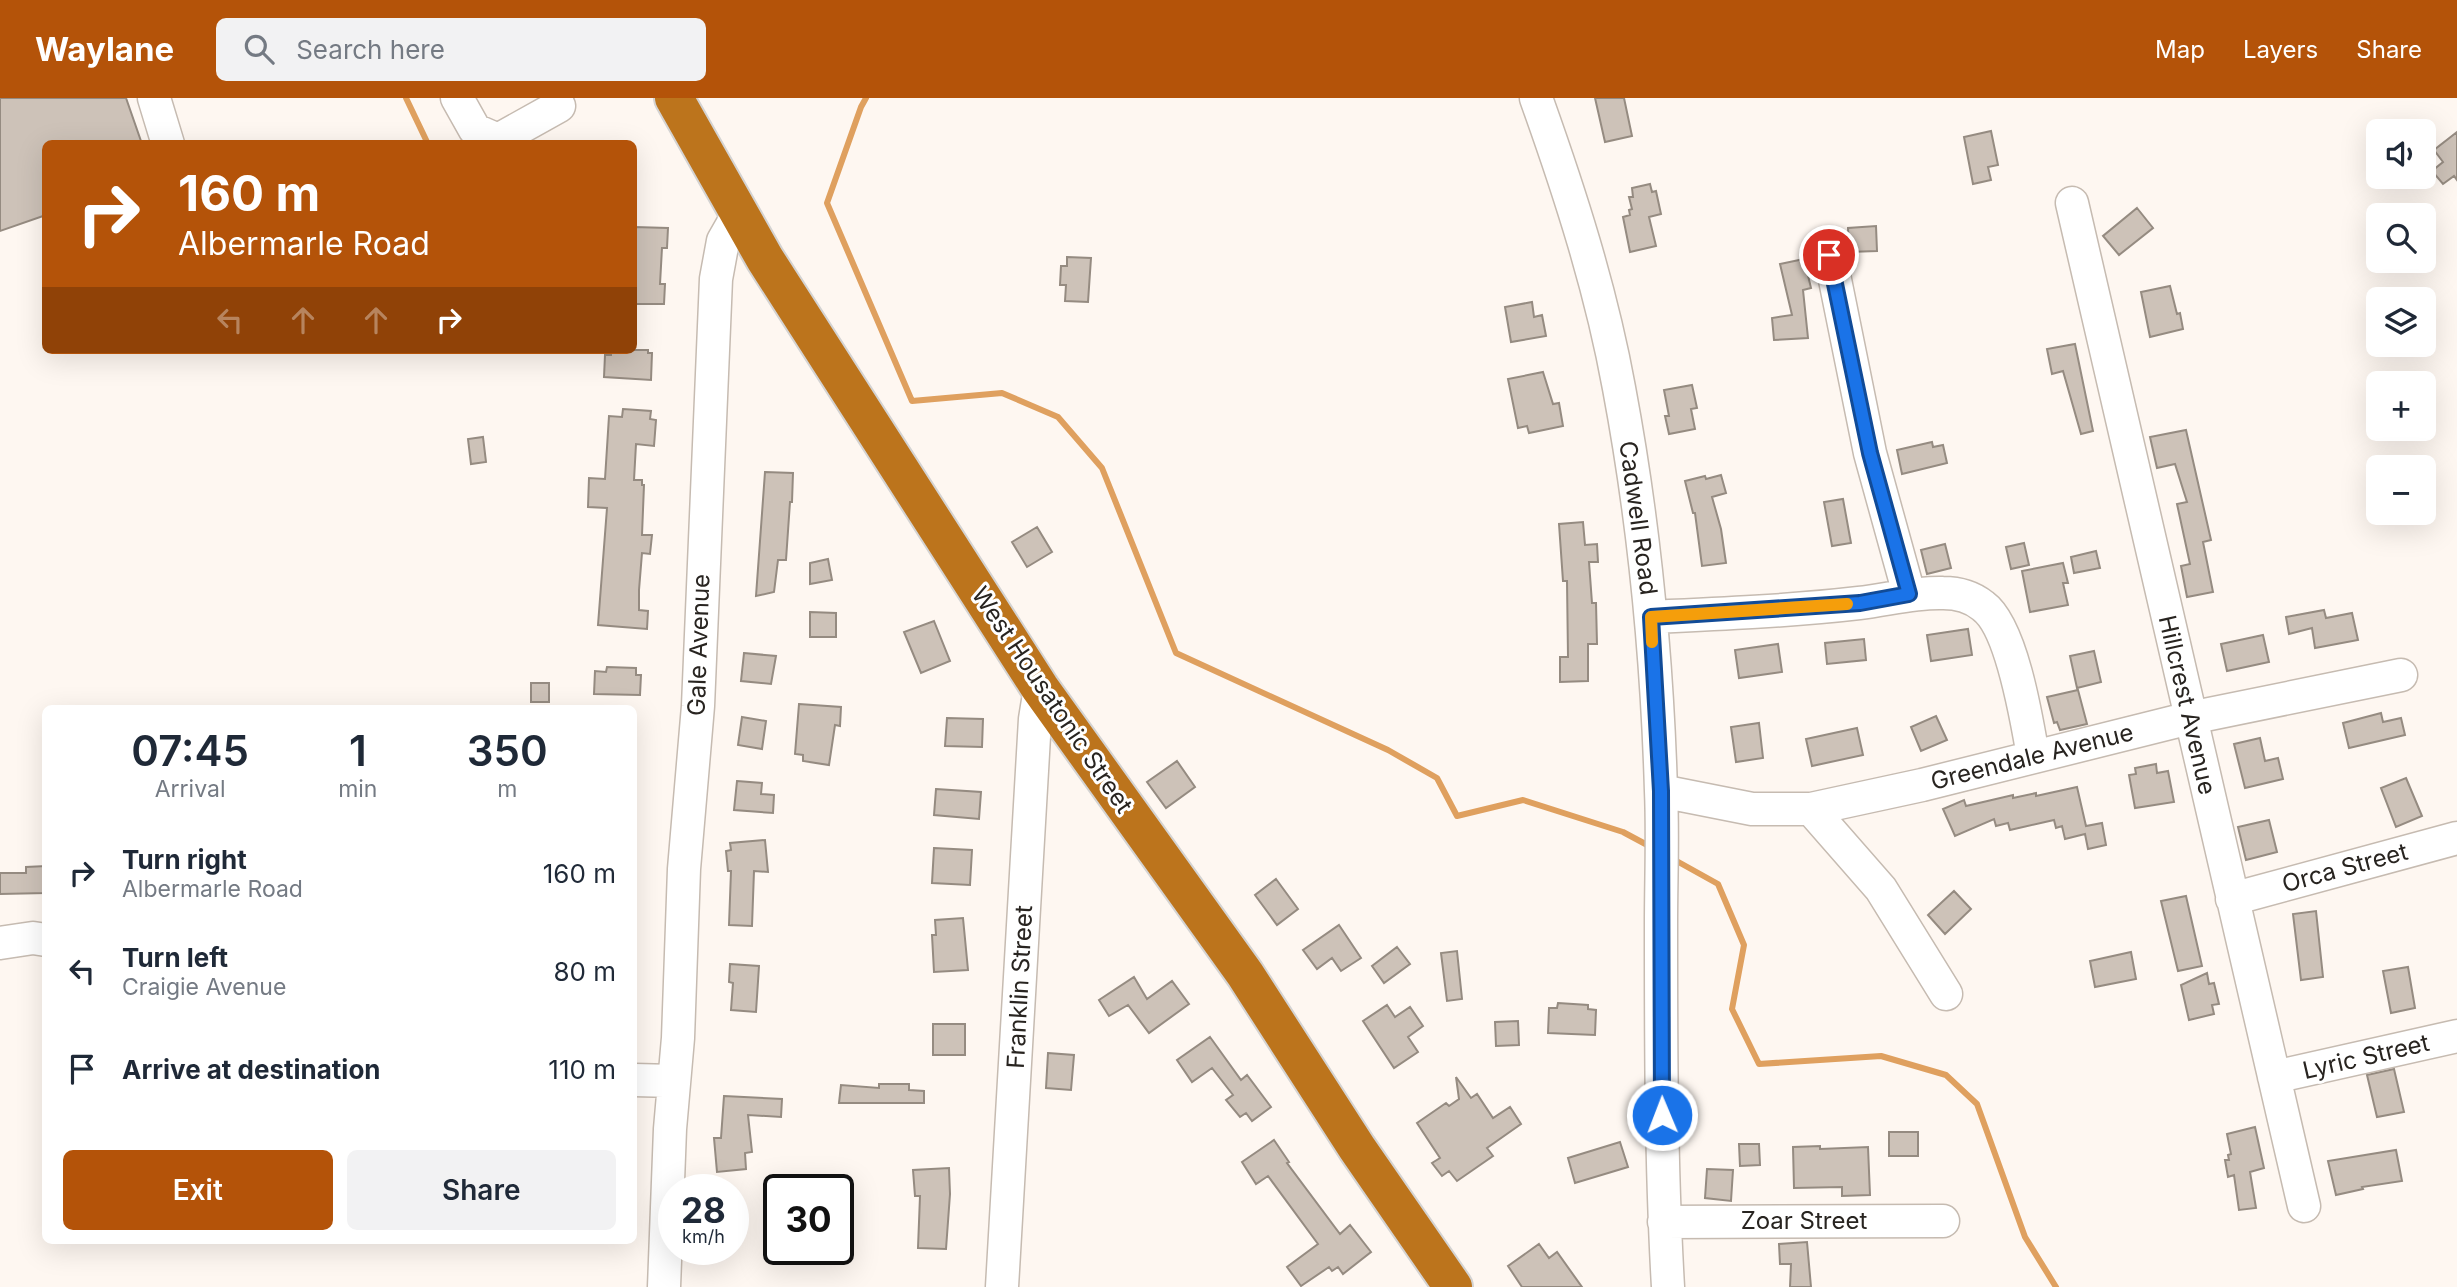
<!DOCTYPE html>
<html lang="en">
<head>
<meta charset="utf-8">
<style>
  body { margin:0; font-family:Inter,sans-serif; background:#f2f2f3; color:#1f2937; height:100vh; display:flex; flex-direction:column; font-size:26px; white-space:nowrap }
  * { box-sizing:border-box; margin:0 }
  p { font-size:23px; color:#747a83 }
  .icon { flex:none; width:38px; height:38px; fill:none; stroke:currentColor; stroke-width:2; stroke-linecap:round; stroke-linejoin:round }
  .map { position:relative; flex:1; overflow:hidden }
  .drawer { position:absolute; left:42px; top:607px; width:595px; height:539px; display:flex; flex-direction:column; background:#fff; border-radius:10px; box-shadow:0 7px 28px #0002 }
  .drawer>* { flex:none }
  .banner { position:absolute; left:42px; top:42px; width:595px; height:214px; border-radius:10px; box-shadow:0 7px 28px #0002; background:#b45309; color:#fff; overflow:hidden }
  .fabs { position:absolute; left:2366px; top:21px; display:grid; gap:14px }
  .fabs a { display:grid; place-items:center; width:70px; height:70px; border-radius:10px; background:#fff; box-shadow:0 7px 28px #0002; font-size:35px }
  .speed { position:absolute; left:658px; top:1076px; display:flex; gap:14px; font-size:35px; font-weight:700; text-align:center }
  .speed>* { display:grid; place-content:center; width:91px; height:91px; border-radius:50%; background:#fff; box-shadow:0 7px 28px #0002; line-height:1 }
  .speed small { font-size:18px; font-weight:400 }
  .speed .limit { border:4px solid #111; border-radius:10px; background:#fff; color:#111 }
  .pin { position:absolute; display:grid; place-items:center; width:60px; height:60px; color:#fff; margin:-30px; border:4px solid #fff; border-radius:50%; box-shadow:0 2px 7px #0007 }
  .me { position:absolute; width:77px; margin:-38px; rotate:359deg; stroke-linejoin:round; filter:drop-shadow(0 0 5px #0008) }
  .turn { display:flex; align-items:center; gap:24px; height:147px; padding:0 21px; font-size:32px }
  .turn .icon { width:91px; height:91px; stroke-width:2.5 }
  .turn b { display:block; font-size:49px; line-height:60px }
  .lanes { display:flex; align-items:center; height:66px; padding:0 21px; background:#0003; justify-content:center; gap:35px; direction:ltr }
  .lanes .off { opacity:.35 }
  .eta { display:flex; justify-content:space-evenly; align-items:center; height:119px; text-align:center }
  .eta b { font-size:42px; font-weight:600; line-height:49px }
  .button { display:flex; gap:14px; margin-top:auto; padding:14px 21px }
  .button a { flex:1; height:80px; border-radius:10px; background:#b45309; color:#fff; font-size:28px; font-weight:600; line-height:80px; text-align:center }
  .button a+a { background:#f2f2f3; color:#1f2937 }
  ul { padding:0; list-style:none }
  li { display:flex; align-items:center; gap:21px; height:98px; padding:0 21px }
  li div { flex:1 }
  li b { display:block; font-size:26px }
  li em { font-style:normal }
  header { display:flex; align-items:center; gap:42px; box-sizing:border-box; height:98px; padding:0 35px; background:#b45309; color:#fff }
  header strong { font-size:33px }
  nav { display:flex; gap:38px; margin-inline-start:auto; font-size:24px }
  .search { width:490px; height:63px; background:#f2f2f3; display:flex; align-items:center; gap:18px; box-sizing:border-box; padding:0 24px; border-radius:10px; color:#747a83; font-size:26px }
  .map>svg:first-child { display:block }
  .lines { fill:none; stroke-linecap:round; stroke-linejoin:round }
  .stream { stroke:#dfa05f; stroke-width:6 }
  .building { fill:#cdc2b8; stroke:#958b81; stroke-width:2 }
  .minor-casing { stroke:#c6bbb1; stroke-width:35 }
  .highway-casing { stroke:#d4d3d2; stroke-width:42 }
  .minor { stroke:#fff; stroke-width:32 }
  .highway { stroke:#bc741c; stroke-width:38 }
  .route-casing { stroke:#114b97; stroke-width:18 }
  .route { stroke:#1a73e8; stroke-width:12 }
  .slow { stroke:#f59e0b; stroke-width:12 }
  .labels { text-anchor:middle; stroke-width:6; stroke-linejoin:round; paint-order:stroke }
  .street-label { font-size:24px; fill:#282420; stroke:#fff }
</style>
</head>
<body>
<header>
<strong>Waylane</strong>
<div class="search"><svg class="icon" aria-label="search" viewBox="0 0 24 24"><circle cx="10" cy="10" r="6"/><path d="M15 15l6 6"/></svg>Search here</div>
<nav><a>Map</a><a>Layers</a><a>Share</a></nav>
</header>
<div class="map">
<svg width="2457" height="1189" viewBox="0 0 2457 1189">
  <rect width="100%" height="100%" fill="#fef7f1"/>
  <g class="lines">
    <path class="stream" d="M406 0 428 46
      M866 0 861 9 827 105 912 303 1002 295 1058 319 1102 370 1176 555 1388 652 1437 680 1457 718 1523 702 1623 734 1651 749
      M1673 761 1718 786 1744 847 1732 911 1759 966 1881 958 1946 977 1977 1006 2025 1139 2056 1189"/>
  </g>
  <path class="building" d="M0 0H126L142 46H46V117L0 133Z
    M1595 0H1624L1632 38 1605 44Z
    M1991 33 1998 67 1988 69 1991 82 1973 86 1964 39Z
    M2457 34V82L2454 78 2443 86 2432 73 2443 64 2434 52Z
    M1650 86 1652 94 1656 93 1661 116 1649 119 1656 148 1630 154 1623 119 1630 117 1629 112 1632 111 1629 99H1633L1632 90Z
    M2137 110 2153 130 2119 157 2103 138Z
    M1876 128 1877 153 1849 154 1848 130Z
    M634 129 668 130 667 150H662L660 186H665L664 206H634Z
    M1067 159 1091 160 1088 204 1065 203 1066 187H1060L1061 168H1067Z
    M1804 161 1811 190 1803 192 1808 240 1774 242 1772 220 1792 217 1780 166Z
    M2170 188 2177 216 2180 215 2183 231 2150 239 2141 194Z
    M1532 204 1534 219 1542 217 1546 238 1511 244 1505 209Z
    M2075 246 2093 333 2081 336 2063 273 2052 276 2047 251Z
    M611 252H648V255H652L651 282 604 279 605 257H611Z
    M1543 274 1553 306 1559 305 1563 328 1529 335 1527 328 1518 330 1508 281Z
    M1692 287 1697 310 1691 311 1695 331 1669 336 1665 318H1669L1664 292Z
    M623 311 651 313 650 321 656 322 654 348 636 346 634 382H642V387H644L642 437H652L650 456 642 455 639 492V512L648 513 647 531 598 527 607 410 588 409 589 380 605 381 609 318 622 319Z
    M2186 332 2211 442 2203 444 2213 494 2187 499 2181 468 2190 466 2177 406 2187 404 2175 366 2157 370 2150 339Z
    M483 339 486 364 471 366 468 341Z
    M1932 344 1933 349 1943 347 1947 365 1902 376 1897 352Z
    M765 374 793 375 792 404H790L786 462H778L774 494 756 498Z
    M1721 377 1726 395 1712 399 1721 431 1726 465 1702 468 1695 415H1693L1685 383 1705 378 1706 381Z
    M1843 401 1851 445 1832 448 1824 404Z
    M1583 424 1585 447 1597 446 1598 464H1589L1592 505H1596L1597 546H1588V583L1560 584V559H1568L1567 483H1563L1559 426Z
    M1037 429 1052 454 1027 469 1012 444Z
    M2024 445 2029 467 2011 471 2006 449Z
    M1945 446 1951 470 1927 476 1921 452Z
    M2096 453 2100 470 2074 475 2071 459Z
    M828 461 832 482 810 486V465Z
    M2063 465 2068 485H2063L2068 507 2030 514 2022 473Z
    M2324 512 2326 520 2352 515 2358 542 2315 550 2312 530 2289 536 2286 519Z
    M810 514 836 515V539H810Z
    M934 523 950 563 921 575 904 534Z
    M1968 531 1972 557 1931 563 1927 537Z
    M2263 537 2269 564 2227 573 2221 546Z
    M1864 541 1866 562 1827 566 1825 545Z
    M1778 546 1782 574 1739 580 1735 552Z
    M2094 553 2101 584 2077 590 2070 558Z
    M744 555 776 558 771 586 741 583Z
    M607 569 636 570V577H641L640 597 594 596 595 573 606 574Z
    M531 585H549V604H531Z
    M2078 592 2087 626 2060 632 2057 624 2054 625 2047 599Z
    M799 606 841 609 840 628 835 627 829 667 803 663V657L795 656Z
    M2381 615 2383 624 2401 620 2405 637 2349 650 2343 625Z
    M1936 618 1947 642 1921 653 1911 629Z
    M742 619 766 623 762 651 738 647Z
    M947 620 983 621 982 649 945 648Z
    M1759 625 1763 660 1736 664 1731 629Z
    M1857 630 1863 657 1812 668 1806 641Z
    M2260 640 2265 663 2278 660 2283 681 2245 690 2234 646Z
    M1177 663 1195 689 1166 710 1147 684Z
    M2156 666 2157 675 2168 673 2174 704 2135 710 2129 677 2136 676 2135 670Z
    M2406 680 2422 718 2396 729 2381 690Z
    M737 683 762 685 761 696 774 697 773 715 734 712Z
    M2077 689 2086 728 2102 725 2106 747 2088 751 2085 736 2065 741 2062 728 2056 730 2054 722 2010 732 2008 725 1996 728 1994 721 1955 738 1943 711 1964 702 1966 708 2013 697V700L2036 695V698Z
    M936 691 981 694 979 721 934 717Z
    M2269 722 2277 754 2246 762 2238 729Z
    M765 742 768 774 754 773 752 828 729 827 731 773H728L726 753 731 752 730 745Z
    M934 750 972 752 970 787 932 785Z
    M46 768V795L0 796V775H26V769Z
    M1276 781 1298 811 1277 827 1255 797Z
    M1954 793 1971 811 1945 836 1928 817Z
    M2186 798 2202 868 2178 873 2161 803Z
    M2316 813 2323 879 2301 882 2293 816Z
    M963 820 968 872 934 874 932 837H936L935 822Z
    M1339 827 1361 860 1341 873 1332 860 1317 871 1303 852Z
    M1397 849 1410 866 1384 885 1372 868Z
    M1457 853 1462 901 1447 903 1441 855Z
    M2131 854 2136 881 2095 889 2090 863Z
    M730 866 759 868 756 914 731 912 733 885 729 884Z
    M2408 869 2415 910 2391 915 2383 873Z
    M2207 875 2209 886 2214 885 2219 906 2212 907 2214 916 2189 922 2181 887Z
    M1134 879 1147 901 1172 883 1189 906 1149 935 1128 907 1109 918 1099 902Z
    M1558 905 1588 907V911L1596 912 1595 937 1548 935 1549 910H1557Z
    M1387 907 1395 919 1410 909 1423 928 1408 939 1418 954 1394 970 1363 923Z
    M1518 923 1519 947 1496 948 1495 924Z
    M933 926H965V957H933Z
    M1210 939 1241 982 1247 977 1271 1009 1252 1023 1246 1015 1240 1019 1226 1002 1233 997 1212 970 1192 984 1177 962Z
    M1048 955 1074 957 1071 992 1046 990Z
    M2394 971 2404 1014 2377 1019 2367 977Z
    M1456 979 1471 1000 1477 996 1493 1020 1510 1009 1521 1026 1487 1050 1493 1058 1457 1083 1449 1073 1442 1078 1432 1065 1440 1060 1417 1025 1446 1005 1449 1008 1459 1001Z
    M879 986H909V992L924 993V1005H839L841 987 879 990Z
    M724 998 782 1001 781 1019 748 1017 752 1054 745 1055 746 1071 717 1074 714 1040H721Z
    M2255 1029 2264 1070 2250 1074 2256 1110 2239 1112 2234 1077 2228 1079 2225 1062H2229L2228 1057 2231 1056 2227 1036Z
    M1889 1034H1918V1058H1889Z
    M1274 1042 1289 1064 1287 1065 1340 1136 1350 1127 1371 1154 1343 1176 1338 1169 1332 1173 1329 1169 1301 1188 1287 1169 1318 1146 1268 1078 1256 1086 1242 1064Z
    M1620 1044 1628 1069 1575 1085 1568 1060Z
    M1739 1046H1759L1760 1067 1740 1068Z
    M1820 1048V1051L1868 1049 1870 1097 1842 1098V1089L1794 1090 1793 1049Z
    M2396 1052 2402 1083 2362 1089 2363 1091 2336 1097 2328 1063Z
    M949 1070 950 1096 946 1151 918 1150 920 1098H915L913 1072Z
    M1707 1071 1733 1072 1731 1103 1705 1100Z
    M1807 1144 1811 1189H1790L1791 1166H1780L1779 1146Z
    M1539 1146 1549 1160 1557 1154 1582 1189H1522L1508 1168Z"/>
  <g class="lines">
    <defs>
      <path id="minor" d="M154 0 168 46
        M457 0 475 32 498 42 559 8
        M1536 0C1570 95 1601 191 1619 290 1644 423 1657 558 1661 693 1663 737 1661 782 1661 826 1661 947 1661 1068 1668 1189
        M2072 105 2304 1108
        M1830 157 1870 355 1909 496
        M1651 519C1720 516 1790 513 1859 505 1887 502 1914 494 1943 495 1958 495 1972 499 1983 508 2012 529 2027 623 2033 658
        M1661 693 1752 711H1811L1922 687 2190 620 2401 577
        M1811 711 1881 791 1946 896
        M2232 801 2457 740
        M0 845 33 840 46 842
        M2274 979 2457 938
        M634 982 674 983
        M1664 1124 1943 1123
        M664 1189 670 1031 678 940 684 771 698 608 716 181 723 143 739 115
        M1002 1189 1035 621 1040 590"/>
      <path id="highway" d="M674 0 765 161 1040 590 1245 876 1357 1050 1453 1189"/>
    </defs>
    <use href="#minor" class="minor-casing"/>
    <use href="#highway" class="highway-casing"/>
    <use href="#minor" class="minor"/>
    <use href="#highway" class="highway"/>
  </g>
  <g class="lines">
    <defs>
      <path id="route" d="M1662 1017 1661 693 1651 519 1860 505 1909 496 1870 355 1829 157"/>
    </defs>
    <use href="#route" class="route-casing"/>
    <use href="#route" class="route"/>
    <path class="slow" d="M1652 544 1651 519 1847 506"/>
  </g>
  <g class="labels">
    <g class="street-label">
      <text transform="translate(1638 420) rotate(82)" y="8">Cadwell Road</text>
      <text transform="translate(699 547) rotate(-88)" y="8">Gale Avenue</text>
      <text transform="translate(1052 602) rotate(56)" y="8">West Housatonic Street</text>
      <text transform="translate(2187 607) rotate(77)" y="8">Hillcrest Avenue</text>
      <text transform="translate(2032 659) rotate(-14)" y="8">Greendale Avenue</text>
      <text transform="translate(2345 770) rotate(-15)" y="8">Orca Street</text>
      <text transform="translate(1020 889) rotate(-87)" y="8">Franklin Street</text>
      <text transform="translate(2366 959) rotate(-13)" y="8">Lyric Street</text>
      <text x="1804" y="1131">Zoar Street</text>
    </g>
  </g>
</svg>
<div class="fabs">
<a><svg class="icon" aria-label="sound" viewBox="0 0 24 24"><path d="M4 9h4l5-4v14l-5-4H4zM17 9q2 3 0 6"/></svg></a>
<a><svg class="icon" aria-label="search" viewBox="0 0 24 24"><circle cx="10" cy="10" r="6"/><path d="M15 15l6 6"/></svg></a>
<a><svg class="icon" aria-label="layers" viewBox="0 0 24 24"><path d="M12 4l9 5-9 5-9-5zM3 14l9 5 9-5"/></svg></a>
<a>+</a>
<a>−</a>
</div>
<div class="speed"><div>28<small>km/h</small></div><div class="limit">30</div></div>
<div class="pin" style="left:1829px;top:157px;background:#d93025"><svg class="icon" aria-label="arrive" viewBox="0 0 24 24"><path d="M6 21V4h12l-3 4 3 4H6"/></svg></div>
<svg class="me" style="left:1662px;top:1017px" viewBox="-20 -20 40 40"><circle r="17" fill="#1a73e8" stroke="#fff" stroke-width="3"/><path d="M0-11L8 9 0 5-8 9z" fill="#fff"/></svg>
<div class="banner">
<div class="turn"><svg class="icon" aria-label="right" viewBox="0 0 24 24"><path d="M7 20v-9h11M14 6l5 5-5 5"/></svg><div><b>160 m</b>Albermarle Road</div></div>
<div class="lanes"><svg class="icon off" aria-label="left" viewBox="0 0 24 24"><path d="M17 20v-9H6M10 6l-5 5 5 5"/></svg><svg class="icon off" aria-label="ahead" viewBox="0 0 24 24"><path d="M12 20V5M6 11l6-6 6 6"/></svg><svg class="icon off" aria-label="ahead" viewBox="0 0 24 24"><path d="M12 20V5M6 11l6-6 6 6"/></svg><svg class="icon" aria-label="right" viewBox="0 0 24 24"><path d="M7 20v-9h11M14 6l5 5-5 5"/></svg></div>
</div>
<section class="drawer">
<div class="eta">
<div><b>07:45</b><p>Arrival</p></div>
<div><b>1</b><p>min</p></div>
<div><b>350</b><p>m</p></div>
</div>
<ul>
<li><svg class="icon" aria-label="right" viewBox="0 0 24 24"><path d="M7 20v-9h11M14 6l5 5-5 5"/></svg><div><b>Turn right</b><p>Albermarle Road</p></div><em>160 m</em></li>
<li><svg class="icon" aria-label="left" viewBox="0 0 24 24"><path d="M17 20v-9H6M10 6l-5 5 5 5"/></svg><div><b>Turn left</b><p>Craigie Avenue</p></div><em>80 m</em></li>
<li><svg class="icon" aria-label="arrive" viewBox="0 0 24 24"><path d="M6 21V4h12l-3 4 3 4H6"/></svg><div><b>Arrive at destination</b></div><em>110 m</em></li>
</ul>
<div class="button"><a>Exit</a><a>Share</a></div>
</section>
</div>
</body>
</html>
